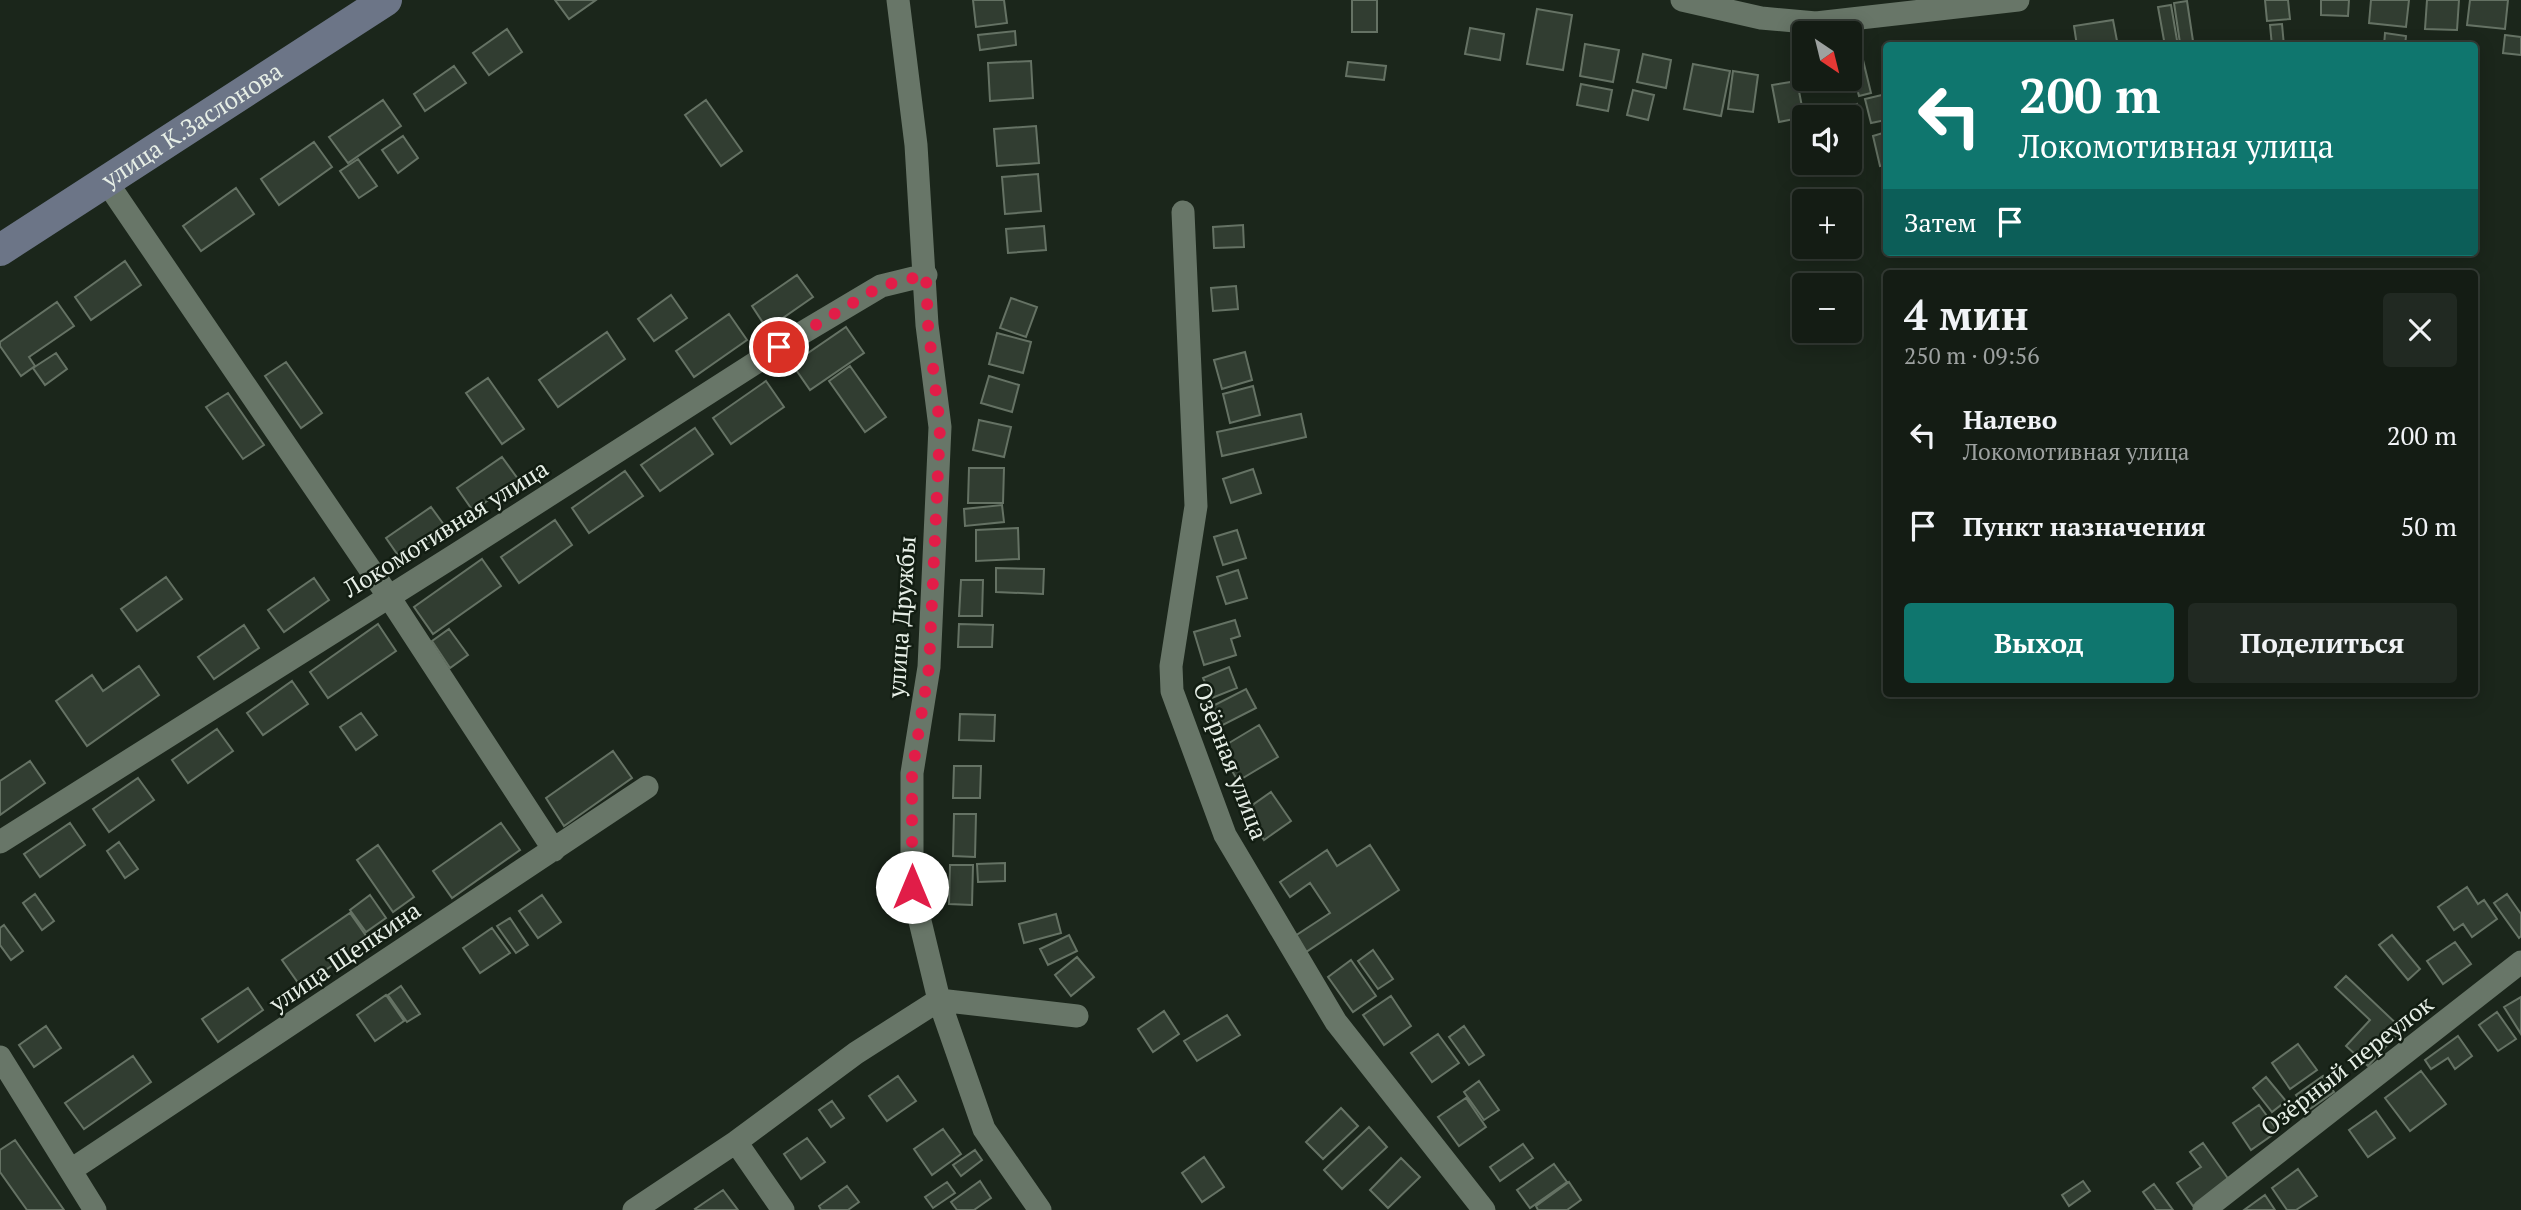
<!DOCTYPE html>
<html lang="ru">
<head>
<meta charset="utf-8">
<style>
  body { margin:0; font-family:"PT Serif",serif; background:#212922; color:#f1f3f6; height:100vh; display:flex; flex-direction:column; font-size:26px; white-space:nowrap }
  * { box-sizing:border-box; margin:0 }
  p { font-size:23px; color:#9da1a0 }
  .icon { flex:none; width:38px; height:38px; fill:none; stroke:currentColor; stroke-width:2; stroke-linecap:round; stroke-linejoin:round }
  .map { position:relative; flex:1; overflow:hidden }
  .drawer { position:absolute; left:1883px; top:270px; width:595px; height:427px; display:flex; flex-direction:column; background:#141c14; border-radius:7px; box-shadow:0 4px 18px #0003,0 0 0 2px #333a34 }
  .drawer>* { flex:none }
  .hud { position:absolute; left:1883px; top:42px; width:595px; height:214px; border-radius:7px; box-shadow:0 4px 18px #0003,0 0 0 2px #333a34; background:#0f766e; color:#fff; overflow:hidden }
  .needle { width:46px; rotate:145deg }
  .controls { position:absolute; left:1792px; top:21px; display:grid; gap:14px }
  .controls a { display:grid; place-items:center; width:70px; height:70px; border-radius:7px; background:#141c14; box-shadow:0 4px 18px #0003,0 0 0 2px #333a34; font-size:35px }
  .pin { position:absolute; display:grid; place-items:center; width:60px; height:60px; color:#fff; margin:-30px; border:4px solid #fff; border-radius:50%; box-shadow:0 2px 7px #0007 }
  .me { position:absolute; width:77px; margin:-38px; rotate:0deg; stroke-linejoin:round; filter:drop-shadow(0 0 5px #0008) }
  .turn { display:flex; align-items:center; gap:24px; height:147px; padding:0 21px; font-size:32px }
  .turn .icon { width:91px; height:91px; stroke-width:2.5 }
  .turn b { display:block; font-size:49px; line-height:60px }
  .then { display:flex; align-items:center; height:66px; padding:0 21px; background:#0003; gap:14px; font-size:26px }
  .round { display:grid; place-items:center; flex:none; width:74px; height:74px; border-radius:7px; background:#212922 }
  .headline { display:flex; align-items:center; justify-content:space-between; height:119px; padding:0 21px }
  h1 { font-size:42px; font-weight:700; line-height:52px }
  .button { display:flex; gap:14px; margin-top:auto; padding:14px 21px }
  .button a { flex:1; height:80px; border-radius:7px; background:#0f766e; color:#fff; font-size:28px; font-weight:700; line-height:80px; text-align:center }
  .button a+a { background:#212922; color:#f1f3f6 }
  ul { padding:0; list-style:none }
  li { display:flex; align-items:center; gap:21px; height:91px; padding:0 21px }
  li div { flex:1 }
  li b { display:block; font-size:26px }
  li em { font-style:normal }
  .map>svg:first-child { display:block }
  .building { fill:#313d31; stroke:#657264; stroke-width:2 }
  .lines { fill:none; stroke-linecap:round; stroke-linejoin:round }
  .street { stroke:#687668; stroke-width:23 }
  .secondary { stroke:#6c7587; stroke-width:32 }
  .route { stroke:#e11d48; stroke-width:12; stroke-dasharray:0 21.6 }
  .labels { text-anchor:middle; stroke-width:5; stroke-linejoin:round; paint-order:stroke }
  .street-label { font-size:24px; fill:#e6eee6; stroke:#121d12 }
</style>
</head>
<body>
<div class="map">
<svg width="2521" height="1210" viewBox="0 0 2521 1210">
  <rect width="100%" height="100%" fill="#1b261b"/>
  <path class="building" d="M555 0H596L569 19Z
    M973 0H1004L1007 23 976 27Z
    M1352 0H1377V32H1352Z
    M2265 0H2288L2290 19 2267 21Z
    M2321 0H2349L2348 16 2321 15Z
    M2371 0H2409L2406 27 2369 23Z
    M2427 0H2459L2457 30 2425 29Z
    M2470 0H2508L2505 29 2467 25Z
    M2187 1 2193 41 2180 43 2174 3Z
    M2171 5 2178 46H2165L2158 7Z
    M1537 9 1572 15 1563 70 1527 64Z
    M2113 20 2118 46H2077L2074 26Z
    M2282 24 2284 46H2272L2270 25Z
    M1470 28 1504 34 1500 60 1465 54Z
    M507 29 522 52 489 75 473 53Z
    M1015 31 1016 45 980 50 978 35Z
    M2385 33 2406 36 2405 46H2384Z
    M2505 35 2521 37V55L2503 53Z
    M1585 44 1619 50 1613 82 1580 76Z
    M1643 54 1671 60 1666 88 1637 82Z
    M1863 60 1871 93 1859 96 1850 63Z
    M1031 61 1033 98 990 101 988 63Z
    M1348 62 1386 66 1384 80 1346 76Z
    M1693 64 1730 71 1721 116 1684 109Z
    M454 66 466 83 425 111 414 94Z
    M1733 71 1758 75 1753 112 1728 109Z
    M1797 81 1804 117 1779 122 1772 85Z
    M1581 84 1612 90 1608 111 1577 105Z
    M1633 90 1654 95 1648 120 1627 115Z
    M1886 94V120L1871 123 1865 99Z
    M383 100 401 126 348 163 329 137Z
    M706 100 742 151 721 166 685 115Z
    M1857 104 1862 127 1850 129V117H1821L1819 112Z
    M1036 126 1039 163 997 166 994 129Z
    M1886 132V165L1880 166 1873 136Z
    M403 136 418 158 398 173 382 150Z
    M314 142 332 167 279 205 261 179Z
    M358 159 377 186 359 198 340 171Z
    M1038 174 1041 211 1005 214 1002 177Z
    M236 188 254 214 201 251 183 226Z
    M1243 225 1244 247 1214 248 1213 227Z
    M1044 226 1046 250 1008 253 1006 229Z
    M125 261 141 285 91 320 75 297Z
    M797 275 813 297 767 329 752 306Z
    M1236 286 1238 309 1213 311 1211 288Z
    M671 295 687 318 654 341 638 319Z
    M1011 298 1037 307 1026 337 1000 328Z
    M57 302 74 326 29 357 35 366 21 376 0 346V342Z
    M729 314 747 340 694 377 676 351Z
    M846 327 864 353 810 390 792 364Z
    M607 332 625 359 558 407 539 380Z
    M997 333 1031 342 1023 373 989 364Z
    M1245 352 1252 380 1222 389 1214 360Z
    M56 353 67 369 45 385 33 368Z
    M286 362 322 413 301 428 265 376Z
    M850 366 886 417 865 432 829 381Z
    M989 376 1019 385 1012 412 981 403Z
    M488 378 524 429 502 444 466 393Z
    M766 381 784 407 731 444 713 418Z
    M1253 386 1260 415 1230 423 1223 394Z
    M228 393 264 445 243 459 206 407Z
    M1301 414 1306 437 1222 456 1217 432Z
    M979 420 1011 427 1004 457 973 450Z
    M695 428 713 454 660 491 641 465Z
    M502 457 518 479 473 511 457 488Z
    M969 468H1004L1003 503H968Z
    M1253 469 1261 493 1231 503 1223 479Z
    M625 471 643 496 589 533 572 508Z
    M1002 505 1004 522 965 526 964 509Z
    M431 507 447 529 402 561 386 538Z
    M555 520 572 545 519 583 501 557Z
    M1018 528 1019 559 976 561V530Z
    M1237 530 1246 558 1223 565 1214 537Z
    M482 559 501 586 433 634 414 607Z
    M996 568 1044 569 1043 594 996 592Z
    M1238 570 1247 598 1226 604 1217 577Z
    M166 577 182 599 137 631 121 609Z
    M314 578 329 600 284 632 268 610Z
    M961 580H983L982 616H959Z
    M1235 620 1240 636 1231 639 1236 655 1204 665 1194 632Z
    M378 624 396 651 328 698 310 672Z
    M959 624 993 625 992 647H958Z
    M244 625 259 648 214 679 198 657Z
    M449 629 468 655 450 668 432 641Z
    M139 666 159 695 87 746 56 701 92 675 103 691Z
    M1229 667 1237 688 1212 698 1203 678Z
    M292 681 308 704 263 735 247 713Z
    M1246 689 1256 708 1213 730 1203 711Z
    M361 713 377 735 356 750 340 727Z
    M960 714 995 715 994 741 959 740Z
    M1259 725 1278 757 1238 781 1219 749Z
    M217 729 233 751 188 783 172 760Z
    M613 751 632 778 564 826 546 798Z
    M30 761 45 783 0 815V781Z
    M954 766H981L980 798H953Z
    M138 778 154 800 109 832 93 809Z
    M1271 792 1291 821 1264 840 1244 811Z
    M954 814H976L975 857 953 856Z
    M70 823 85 845 40 877 24 854Z
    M501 823 520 850 452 898 433 871Z
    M119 842 138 869 125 878 107 851Z
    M378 845 414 897 393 912 357 860Z
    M1370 845 1399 890 1306 952 1295 936 1330 913 1310 883 1290 897 1280 882 1327 850 1337 866Z
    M1005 863V881L978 882 977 864Z
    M950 865H973L972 905 949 904Z
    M2467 887 2478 904 2484 900 2497 919 2472 937 2463 924 2454 930 2438 907Z
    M35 894 54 921 42 930 23 903Z
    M2507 894 2521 914V936L2519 938 2494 903Z
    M370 895 386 918 366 932 350 910Z
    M542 895 561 922 538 938 519 911Z
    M350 913 369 940 301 987 282 960Z
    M1056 914 1061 933 1024 943 1019 924Z
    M510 918 528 945 516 953 497 926Z
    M4 925 23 951 11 960 0 945V928Z
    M492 928 510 953 480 973 463 948Z
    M1069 935 1077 951 1048 965 1040 949Z
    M2392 935 2420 969 2408 980 2379 945Z
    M2455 942 2471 964 2443 984 2427 961Z
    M1373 950 1393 979 1378 989 1358 961Z
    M1077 957 1094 977 1071 996 1055 975Z
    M1351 960 1376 996 1353 1012 1328 977Z
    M2346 976 2402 1029 2368 1066 2346 1046 2370 1020 2335 987Z
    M401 986 420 1014 407 1022 388 995Z
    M248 988 263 1010 218 1042 202 1019Z
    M386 995 404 1021 375 1041 357 1015Z
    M1391 996 1411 1026 1384 1045 1363 1015Z
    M2521 997V1034L2504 1007Z
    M1164 1011 1179 1034 1153 1052 1138 1029Z
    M2497 1012 2516 1039 2498 1051 2479 1025Z
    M1227 1015 1240 1035 1197 1061 1184 1041Z
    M46 1026 61 1048 34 1067 19 1045Z
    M1464 1026 1484 1055 1469 1065 1449 1037Z
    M1438 1034 1459 1063 1432 1082 1411 1053Z
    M2458 1036 2472 1056 2455 1069 2448 1058 2431 1069 2425 1060Z
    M2298 1044 2317 1070 2290 1089 2272 1063Z
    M133 1056 151 1082 84 1129 65 1103Z
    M2421 1071 2446 1104 2410 1131 2385 1098Z
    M898 1076 916 1101 887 1121 869 1096Z
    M2323 1076 2334 1092 2307 1111 2296 1095Z
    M2266 1077 2286 1101 2272 1112 2253 1088Z
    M1479 1081 1499 1110 1484 1120 1464 1092Z
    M1466 1098 1486 1127 1459 1146 1438 1117Z
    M832 1101 844 1118 831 1127 819 1110Z
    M2259 1105 2278 1131 2251 1150 2233 1123Z
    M1341 1108 1358 1126 1323 1159 1306 1142Z
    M2376 1111 2395 1138 2368 1157 2349 1130Z
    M1369 1127 1387 1147 1342 1189 1324 1170Z
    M943 1129 961 1154 932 1175 914 1149Z
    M807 1138 825 1162 801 1179 784 1154Z
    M15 1140 64 1210H27L0 1172V1150Z
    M2203 1143 2229 1180 2193 1206 2177 1183 2201 1167 2190 1152Z
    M1523 1144 1533 1158 1500 1181 1490 1167Z
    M975 1150 982 1160 961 1176 953 1165Z
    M1204 1157 1224 1187 1202 1202 1182 1173Z
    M1401 1158 1420 1177 1388 1208 1370 1190Z
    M1554 1164 1567 1182 1530 1208 1517 1190Z
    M2298 1169 2317 1196 2296 1210H2287L2272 1188Z
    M980 1181 991 1198 974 1210H957L951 1202Z
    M2083 1181 2090 1191 2069 1206 2062 1195Z
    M947 1182 955 1193 933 1208 925 1197Z
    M1569 1182 1581 1200 1567 1210H1538L1536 1206Z
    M2154 1184 2173 1210H2156L2143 1192Z
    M847 1186 859 1202 848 1210H821L819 1206Z
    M723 1190 738 1210H696L695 1209Z
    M2265 1195 2275 1210H2244Z"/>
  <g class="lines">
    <path class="street" d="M898 0 916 145 927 325 940 427 929 667 912 773V888L939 1000 984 1129 1040 1210
      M1682 0 1761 18 1816 23 2018 0
      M106 181 389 597 554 850
      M1183 212 1196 506 1171 666 1172 691 1225 835 1336 1022 1484 1210
      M0 842 457 554 802 333 881 286 926 275
      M0 1057 95 1210
      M736 1142 783 1210
      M71 1170 647 787
      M634 1210 736 1142 856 1053 939 1000 1077 1016
      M2204 1210 2521 962"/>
    <path class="secondary" id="s1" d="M0 250 386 0"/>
  </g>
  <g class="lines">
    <path class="route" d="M779 347 881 286 926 275 928 325 940 427 929 667 912 773V887"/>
  </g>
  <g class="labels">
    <g class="street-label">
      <text dy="8" stroke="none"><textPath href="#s1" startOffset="229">улица К.Заслонова</textPath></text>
      <text transform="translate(446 529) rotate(-32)" y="8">Локомотивная улица</text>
      <text transform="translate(902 617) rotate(-86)" y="8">улица Дружбы</text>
      <text transform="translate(1230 761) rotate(69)" y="8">Озёрная улица</text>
      <text transform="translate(345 957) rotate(-34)" y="8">улица Щепкина</text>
      <text transform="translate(2347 1066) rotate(-38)" y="8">Озёрный переулок</text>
    </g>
  </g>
</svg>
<div class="controls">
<a><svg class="needle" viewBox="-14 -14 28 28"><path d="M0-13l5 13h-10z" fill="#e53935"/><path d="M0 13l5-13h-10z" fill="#9da1a0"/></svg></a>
<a><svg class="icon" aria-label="sound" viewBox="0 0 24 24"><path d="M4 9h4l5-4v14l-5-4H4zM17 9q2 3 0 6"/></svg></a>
<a>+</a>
<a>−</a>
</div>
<div class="pin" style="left:779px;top:347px;background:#d93025"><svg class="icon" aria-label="arrive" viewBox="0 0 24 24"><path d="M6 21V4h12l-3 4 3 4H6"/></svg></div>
<svg class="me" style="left:912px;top:887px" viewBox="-20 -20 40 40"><circle r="19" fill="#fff"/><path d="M0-13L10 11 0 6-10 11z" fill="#e11d48"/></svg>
<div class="hud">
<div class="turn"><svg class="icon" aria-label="left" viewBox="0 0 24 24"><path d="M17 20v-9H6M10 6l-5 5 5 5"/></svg><div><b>200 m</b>Локомотивная улица</div></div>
<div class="then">Затем<svg class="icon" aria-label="arrive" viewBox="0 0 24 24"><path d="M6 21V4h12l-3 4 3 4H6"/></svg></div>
</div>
<section class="drawer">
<div class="headline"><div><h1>4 мин</h1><p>250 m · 09:56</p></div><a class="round"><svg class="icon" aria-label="close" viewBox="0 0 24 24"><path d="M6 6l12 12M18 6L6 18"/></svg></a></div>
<ul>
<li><svg class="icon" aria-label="left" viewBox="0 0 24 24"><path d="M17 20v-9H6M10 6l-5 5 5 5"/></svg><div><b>Налево</b><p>Локомотивная улица</p></div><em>200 m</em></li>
<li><svg class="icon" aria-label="arrive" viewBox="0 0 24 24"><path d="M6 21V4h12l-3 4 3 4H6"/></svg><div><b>Пункт назначения</b></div><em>50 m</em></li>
</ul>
<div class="button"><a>Выход</a><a>Поделиться</a></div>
</section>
</div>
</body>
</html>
